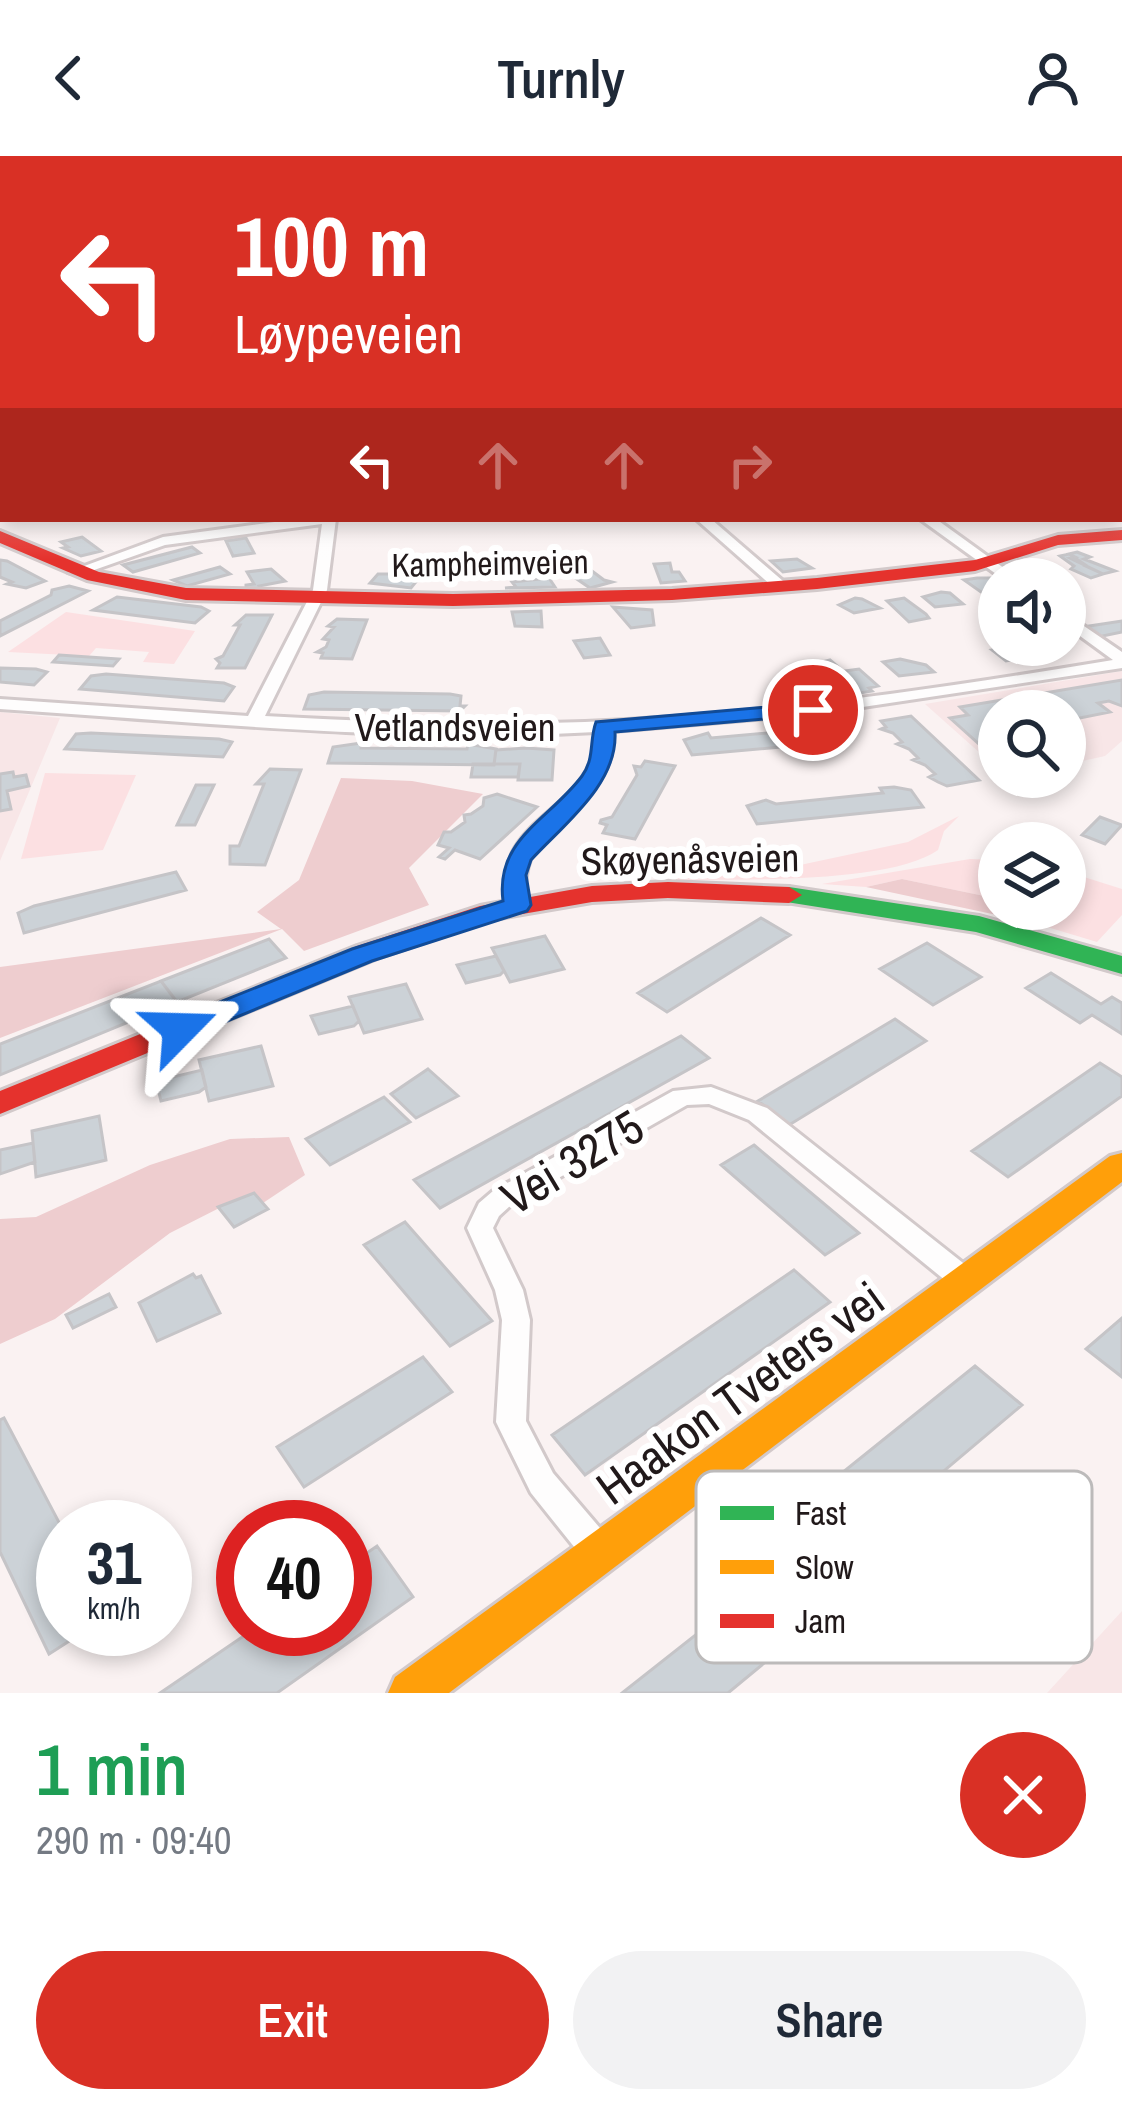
<!DOCTYPE html>
<html lang="en">
<head>
<meta charset="utf-8">
<style>
  body { margin:0; font-family:"Archivo Narrow",sans-serif; background:#f2f2f3; color:#1f2937; height:100vh; display:flex; flex-direction:column; font-size:45px; white-space:nowrap }
  * { box-sizing:border-box; margin:0 }
  p { font-size:39px; color:#747a83 }
  .icon { flex:none; width:66px; height:66px; fill:none; stroke:currentColor; stroke-width:2; stroke-linecap:round; stroke-linejoin:round }
  .map { position:relative; height:1537px; overflow:hidden }
  .panel { display:flex; flex-direction:column; background:#fff; flex:1 }
  .panel>* { flex:none }
  .guide { position:absolute; left:0px; top:0px; width:1122px; height:366px; box-shadow:0 6px 18px #0003; background:#d93025; color:#fff; overflow:hidden }
  .controls { position:absolute; left:978px; top:402px; display:grid; gap:24px }
  .controls a { display:grid; place-items:center; width:108px; height:108px; border-radius:50%; background:#fff; box-shadow:0 6px 18px #0003; font-size:60px }
  .speed { position:absolute; left:36px; top:1344px; display:flex; gap:24px; font-size:60px; font-weight:700; text-align:center }
  .speed>* { display:grid; place-content:center; width:156px; height:156px; border-radius:50%; background:#fff; box-shadow:0 6px 18px #0003; line-height:1 }
  .speed small { font-size:30px; font-weight:400 }
  .speed .limit { border:18px solid #d22; background:#fff; color:#111 }
  .pin { position:absolute; display:grid; place-items:center; width:102px; height:102px; color:#fff; margin:-51px; border:6px solid #fff; border-radius:50%; box-shadow:0 3px 12px #0007 }
  .me { position:absolute; width:132px; margin:-66px; rotate:68deg; stroke-linejoin:round; filter:drop-shadow(0 0 9px #0008) }
  .turn { display:flex; align-items:center; gap:42px; height:252px; padding:0 36px; font-size:54px }
  .turn .icon { width:156px; height:156px; stroke-width:2.5 }
  .turn b { display:block; font-size:84px; line-height:102px }
  .lanes { display:flex; align-items:center; height:114px; padding:0 36px; background:#0003; justify-content:center; gap:60px; direction:ltr }
  .lanes .off { opacity:.35 }
  .round { display:grid; place-items:center; flex:none; width:126px; height:126px; border-radius:63px; background:#f2f2f3 }
  .head { display:flex; align-items:center; justify-content:space-between; height:204px; padding:0 36px }
  h1 { font-size:72px; font-weight:600; line-height:90px; color:#1e9e55 }
  .cta { display:flex; gap:24px; margin-top:auto; padding:24px 36px }
  .cta a { flex:1; height:138px; border-radius:72px; background:#d93025; color:#fff; font-size:48px; font-weight:600; line-height:138px; text-align:center }
  .cta a+a { background:#f2f2f3; color:#1f2937 }
  header { display:flex; justify-content:space-between; align-items:center; height:156px; padding:0 36px; background:#fff; font-size:54px; font-weight:600 }
  .map>svg:first-child { display:block }
  .built { fill:#f8e6e7 }
  .green { fill:#fce0e2 }
  .forest { fill:#eecdcf }
  .building { fill:#ccd2d7; stroke:#c5c4c7; stroke-width:3 }
  .lines { fill:none; stroke-linecap:round; stroke-linejoin:round }
  .street-casing { stroke:#d2c9ca; stroke-width:6 }
  .fast-casing { stroke:#d2c9ca; stroke-width:6 }
  .slow-casing { stroke:#d2c9ca; stroke-width:6 }
  .jam-casing { stroke:#d2c9ca; stroke-width:6 }
  .street { fill:#fefdfd; fill-rule:evenodd }
  .fast { fill:#30b455; fill-rule:evenodd }
  .slow { fill:#ff9f0a; fill-rule:evenodd }
  .jam { fill:#e5322d; fill-rule:evenodd }
  .route { fill:#1a73e8; stroke:#114b97; stroke-width:3 }
  .labels { text-anchor:middle; stroke-width:12; stroke-linejoin:round; paint-order:stroke }
  .far-street-label { font-size:33px; fill:#21191a; stroke:#fff }
  .street-label { font-size:39px; fill:#21191a; stroke:#fff }
  .near-street-label { font-size:48px; fill:#21191a; stroke:#fff }
  .key { fill:#fff; stroke:#bcbaba; stroke-width:3 }
  .key-label { font-size:33px; fill:#21191a }
</style>
</head>
<body>
<header><svg class="icon" aria-label="back" viewBox="0 0 24 24"><path d="M15 5l-7 7 7 7"/></svg>Turnly<svg class="icon" aria-label="person" viewBox="0 0 24 24"><circle cx="12" cy="8" r="4"/><path d="M4 21q1-7 8-7t8 7"/></svg></header>
<div class="map">
<svg width="1122" height="1537" viewBox="0 0 1122 1537">
  <rect width="100%" height="100%" fill="#faf2f2"/>
  <path class="built" d="M1122 515V585L1105 600 1065 609V555H999V614L925 548Z
    M0 556 60 562 0 705Z
    M1122 1455V1537H1047Z"/>
  <path class="green" d="M66 456 195 475 174 508 143 506 149 496 96 492 89 500 8 496Z
    M45 617 136 619 103 694 21 703Z
    M959 660 944 675 938 694C889 729 727 723 664 724L701 717 772 715 908 686Z
    M970 703 999 704V743L902 723 866 731 822 728Z
    M1065 715 1122 733V759L1097 786 1034 767 1037 759 1027 753H1065Z"/>
  <path class="forest" d="M341 622 412 625 483 638 409 712 429 749 304 795 282 773 0 882V811L281 773 257 756 299 724Z
    M902 723 999 743V753H1027L1037 759 1034 767 866 731Z
    M289 981 305 1019 263 1047 237 1043 170 1077 55 1163 0 1188V1063L36 1061 150 1009 230 983Z"/>
  <path class="building" d="M82 381 101 395 81 400 63 392 68 391 61 386Z
    M246 382 254 397 233 400 226 385Z
    M192 391 200 397 133 416 123 409Z
    M1077 396 1090 401 1084 403 1115 415 1103 418 1083 409 1087 410 1069 398Z
    M1069 398 1075 401 1070 402 1103 418 1091 422 1071 413 1074 410 1060 400Z
    M539 400 545 409 509 413 503 404Z
    M797 403 812 412 783 416 771 405Z
    M0 404 7 405 45 425 26 432 7 428 12 426 0 421Z
    M670 407 672 416H679L685 425 661 427 654 408Z
    M1042 407 1063 418 1029 423 1012 414Z
    M443 410 471 411 473 413 470 421 440 422 437 418Z
    M220 411 230 418 187 430 173 424Z
    M271 413 285 425 259 430 263 437 246 438V429L254 428 247 416Z
    M592 415 604 424 612 426 590 432 571 419Z
    M378 418H394L420 421 411 432 370 427Z
    M549 422 555 431 505 432 516 431 512 426Z
    M977 422H994L999 434 981 436 964 424Z
    M69 430 88 435 0 480V465L51 439 52 434Z
    M941 436 950 437 963 448 935 451 923 441Z
    M117 441 201 451 209 455 195 467 93 454Z
    M855 442 862 443 880 452 854 457 839 449Z
    M904 442 926 458 929 462 909 466 887 445Z
    M613 451 652 454 654 469 631 472Z
    M541 455 542 471 515 470 512 456Z
    M246 459H272L245 512H217L220 507 216 503 223 500 240 469H235Z
    M337 463 367 464 352 503 321 502 323 497 317 496 326 491 329 484 323 483 334 471 328 470Z
    M1122 465V476L1098 481 1083 471Z
    M600 482 610 499 584 502 574 485Z
    M1019 490 1032 500 1006 505 992 494Z
    M59 499 119 503 113 510 53 506Z
    M900 503 926 509 934 516 899 520 883 506Z
    M830 504 844 516 810 521 800 512Z
    M0 512 36 513 47 516 34 529 0 526Z
    M859 513 878 530 869 532 872 535 854 538 845 529 855 527 844 515Z
    M106 518 224 527 234 531 224 545 80 533 91 520Z
    M1122 524V550L1109 545 1098 547 1110 556 1065 565V555H999V606L950 562 968 559 960 551Z
    M324 536 450 538 461 540 460 550H465L460 555 304 553 309 539Z
    M911 560 979 624 947 630 938 626 929 621 935 618 925 609 913 604 918 602 909 593 897 588 902 586 893 577 881 573 886 571 881 565Z
    M810 568 838 570 848 585 692 599 684 584 708 577 711 582 812 573Z
    M91 577 219 583 232 586 223 601 65 593 76 578Z
    M361 587V592L467 593 468 588 496 593 494 609 328 607 333 591Z
    M526 592 554 594 552 624H518L520 608H494L496 594Z
    M645 605 675 610 635 683 603 677 607 669 600 667 601 664 612 661 637 619 634 610 641 611Z
    M473 608H520L518 621H471Z
    M270 613 301 614 265 709 230 708V690H239L264 628H256Z
    M13 616 14 621 26 619 29 630 7 635 11 653 0 655V618Z
    M196 629H214L195 669H177Z
    M894 631 911 634 923 651 757 668 747 650 766 644 776 648 883 637 880 632Z
    M497 638 537 651 480 703 455 694 445 703 439 701 449 692 438 689 444 676H451L465 666 464 659 471 658 483 650 484 642Z
    M1100 661 1122 669 1105 688 1082 679Z
    M176 716 186 734 24 777 18 757 34 750Z
    M761 762 790 779 667 856 638 837Z
    M545 780 564 813 510 826 492 792Z
    M269 783 286 802 177 846 161 825Z
    M927 787 981 821 933 849 880 813Z
    M496 800 504 815 500 819 466 827 457 809Z
    M1051 817 1101 848 1112 841 1122 847V878L1092 859 1080 867 1026 832Z
    M161 825 177 846 0 919V888Z
    M406 828 422 863 364 877 349 841Z
    M353 850 359 865 354 870 319 878 311 860Z
    M895 863 926 885 789 969 758 945Z
    M681 880 709 902 440 1052 414 1024Z
    M261 890 273 930 209 945 199 904Z
    M1100 907 1122 921V940L1008 1021 972 995Z
    M428 913 458 940 416 962 391 938Z
    M202 914 206 931 199 936 161 945 156 925Z
    M384 941 410 966 330 1009 306 983Z
    M99 960 106 1004 36 1021 32 975Z
    M33 987 35 1006 0 1018V994Z
    M754 989 859 1077 825 1099 721 1009Z
    M254 1037 268 1053 234 1071 218 1051Z
    M405 1066 492 1165 450 1190 364 1089Z
    M794 1114 830 1146 585 1319 552 1279Z
    M193 1118 196 1122 201 1120 220 1157 157 1185 139 1147Z
    M109 1138 116 1151 73 1172 66 1159Z
    M1122 1162V1221L1086 1193Z
    M423 1201 452 1236 304 1331 277 1291Z
    M975 1210 1022 1249 817 1422 771 1374Z
    M4 1262 63 1374V1473H88L49 1498 0 1396V1264Z
    M377 1390 413 1441 277 1537H160L254 1473H345V1412Z
    M750 1436 792 1484 728 1537H622Z"/>
  <g class="lines">
    <defs>
      <path id="street" d="M0 254H3V260H0Z
        M297 363H336L327 434 265 560C372 566 478 570 585 566 762 559 938 533 1113 504L1065 469V457L1122 496V512L816 558 613 575C616 662 510 658 527 749L517 755 507 749C490 656 597 659 596 576 396 587 198 566 0 553V543L248 560 313 434 322 368 165 389 80 419 68 416 163 381Z
        M696 363H711L783 425V431H773Z
        M920 363H936L1019 423H1003Z
        M711 931 767 952 977 1118 981 1126 977 1134 967 1137 957 1134 749 964 709 948 687 949 511 1049 499 1060 493 1072 523 1134 530 1164 526 1265 553 1317 611 1385 616 1396 611 1407 599 1412 587 1407 531 1337 496 1266 502 1164 495 1134 467 1072 479 1047 493 1035 673 935Z"/>
      <path id="fast" d="M1119 283 1122 284V294L1119 293Z
        M789 731 979 760 1122 800V818L976 776 780 745 776 739 780 733Z"/>
      <path id="slow" d="M1122 997V1026L449 1537H388L395 1521 1110 1000Z"/>
      <path id="jam" d="M1122 374V384L1058 389 975 415 817 433 672 444 453 450 186 444 87 424 0 387V375L99 416 186 432 453 438 672 433 817 422 975 404 1058 379Z
        M668 726 789 731 802 739 789 747 668 742 592 746 494 763 377 802 0 958V935L357 790 480 750 592 730Z"/>
    </defs>
    <use href="#street" class="street-casing"/>
    <use href="#fast" class="fast-casing"/>
    <use href="#slow" class="slow-casing"/>
    <use href="#jam" class="jam-casing"/>
    <use href="#street" class="street"/>
    <use href="#fast" class="fast"/>
    <use href="#slow" class="slow"/>
    <use href="#jam" class="jam"/>
  </g>
  <linearGradient id="sky" x2="0" y2="1"><stop stop-color="#a3b5d5"/><stop offset="0.47" stop-color="#fdf9f9"/><stop offset="1" stop-color="#fdf9f9" stop-opacity="0"/></linearGradient>
  <rect width="1122" height="404" fill="url(#sky)"/>
  <path class="route" d="M813 547 821 549V558L615 576C618 628 564 668 531 704L526 719 531 749 527 755 372 805 191 880 180 883 165 873 170 866 352 793 503 745C495 683 549 664 582 620 595 602 589 585 596 566Z"/>
  <g class="labels">
    <g class="far-street-label">
      <text transform="translate(490 407) rotate(-1)" y="12">Kampheimveien</text>
    </g>
    <g class="street-label">
      <text x="455" y="585">Vetlandsveien</text>
      <text transform="translate(690 703) rotate(-1)" y="14">Skøyenåsveien</text>
    </g>
    <g class="near-street-label">
      <text transform="translate(572 1006) rotate(-31)" y="17">Vei 3275</text>
      <text transform="translate(740 1237) rotate(-36)" y="17">Haakon Tveters vei</text>
    </g>
  </g>
  <rect x="696" y="1315" width="396" height="192" rx="18" class="key"/>
  <rect x="720" y="1350" width="54" height="14" fill="#30b455"/>
  <rect x="720" y="1404" width="54" height="14" fill="#ff9f0a"/>
  <rect x="720" y="1458" width="54" height="14" fill="#e5322d"/>
  <g class="key-label">
    <text x="795" y="1369">Fast</text>
    <text x="795" y="1423">Slow</text>
    <text x="795" y="1477">Jam</text>
  </g>
</svg>
<div class="controls">
<a><svg class="icon" aria-label="sound" viewBox="0 0 24 24"><path d="M4 9h4l5-4v14l-5-4H4zM17 9q2 3 0 6"/></svg></a>
<a><svg class="icon" aria-label="search" viewBox="0 0 24 24"><circle cx="10" cy="10" r="6"/><path d="M15 15l6 6"/></svg></a>
<a><svg class="icon" aria-label="layers" viewBox="0 0 24 24"><path d="M12 4l9 5-9 5-9-5zM3 14l9 5 9-5"/></svg></a>
</div>
<div class="speed"><div>31<small>km/h</small></div><div class="limit">40</div></div>
<div class="pin" style="left:813px;top:554px;background:#d93025"><svg class="icon" aria-label="arrive" viewBox="0 0 24 24"><path d="M6 21V4h12l-3 4 3 4H6"/></svg></div>
<svg class="me" style="left:180px;top:873px" viewBox="-20 -20 40 40"><path d="M0-17L14 15 0 8-14 15z" fill="#1a73e8" stroke="#fff" stroke-width="4"/></svg>
<div class="guide">
<div class="turn"><svg class="icon" aria-label="left" viewBox="0 0 24 24"><path d="M17 20v-9H6M10 6l-5 5 5 5"/></svg><div><b>100 m</b>Løypeveien</div></div>
<div class="lanes"><svg class="icon" aria-label="left" viewBox="0 0 24 24"><path d="M17 20v-9H6M10 6l-5 5 5 5"/></svg><svg class="icon off" aria-label="ahead" viewBox="0 0 24 24"><path d="M12 20V5M6 11l6-6 6 6"/></svg><svg class="icon off" aria-label="ahead" viewBox="0 0 24 24"><path d="M12 20V5M6 11l6-6 6 6"/></svg><svg class="icon off" aria-label="right" viewBox="0 0 24 24"><path d="M7 20v-9h11M14 6l5 5-5 5"/></svg></div>
</div>
</div>
<section class="panel">
<div class="head"><div><h1>1 min</h1><p>290 m · 09:40</p></div><a class="round" style="background:#d93025;color:#fff"><svg class="icon" aria-label="close" viewBox="0 0 24 24"><path d="M6 6l12 12M18 6L6 18"/></svg></a></div>
<div class="cta"><a>Exit</a><a>Share</a></div>
</section>
</body>
</html>
